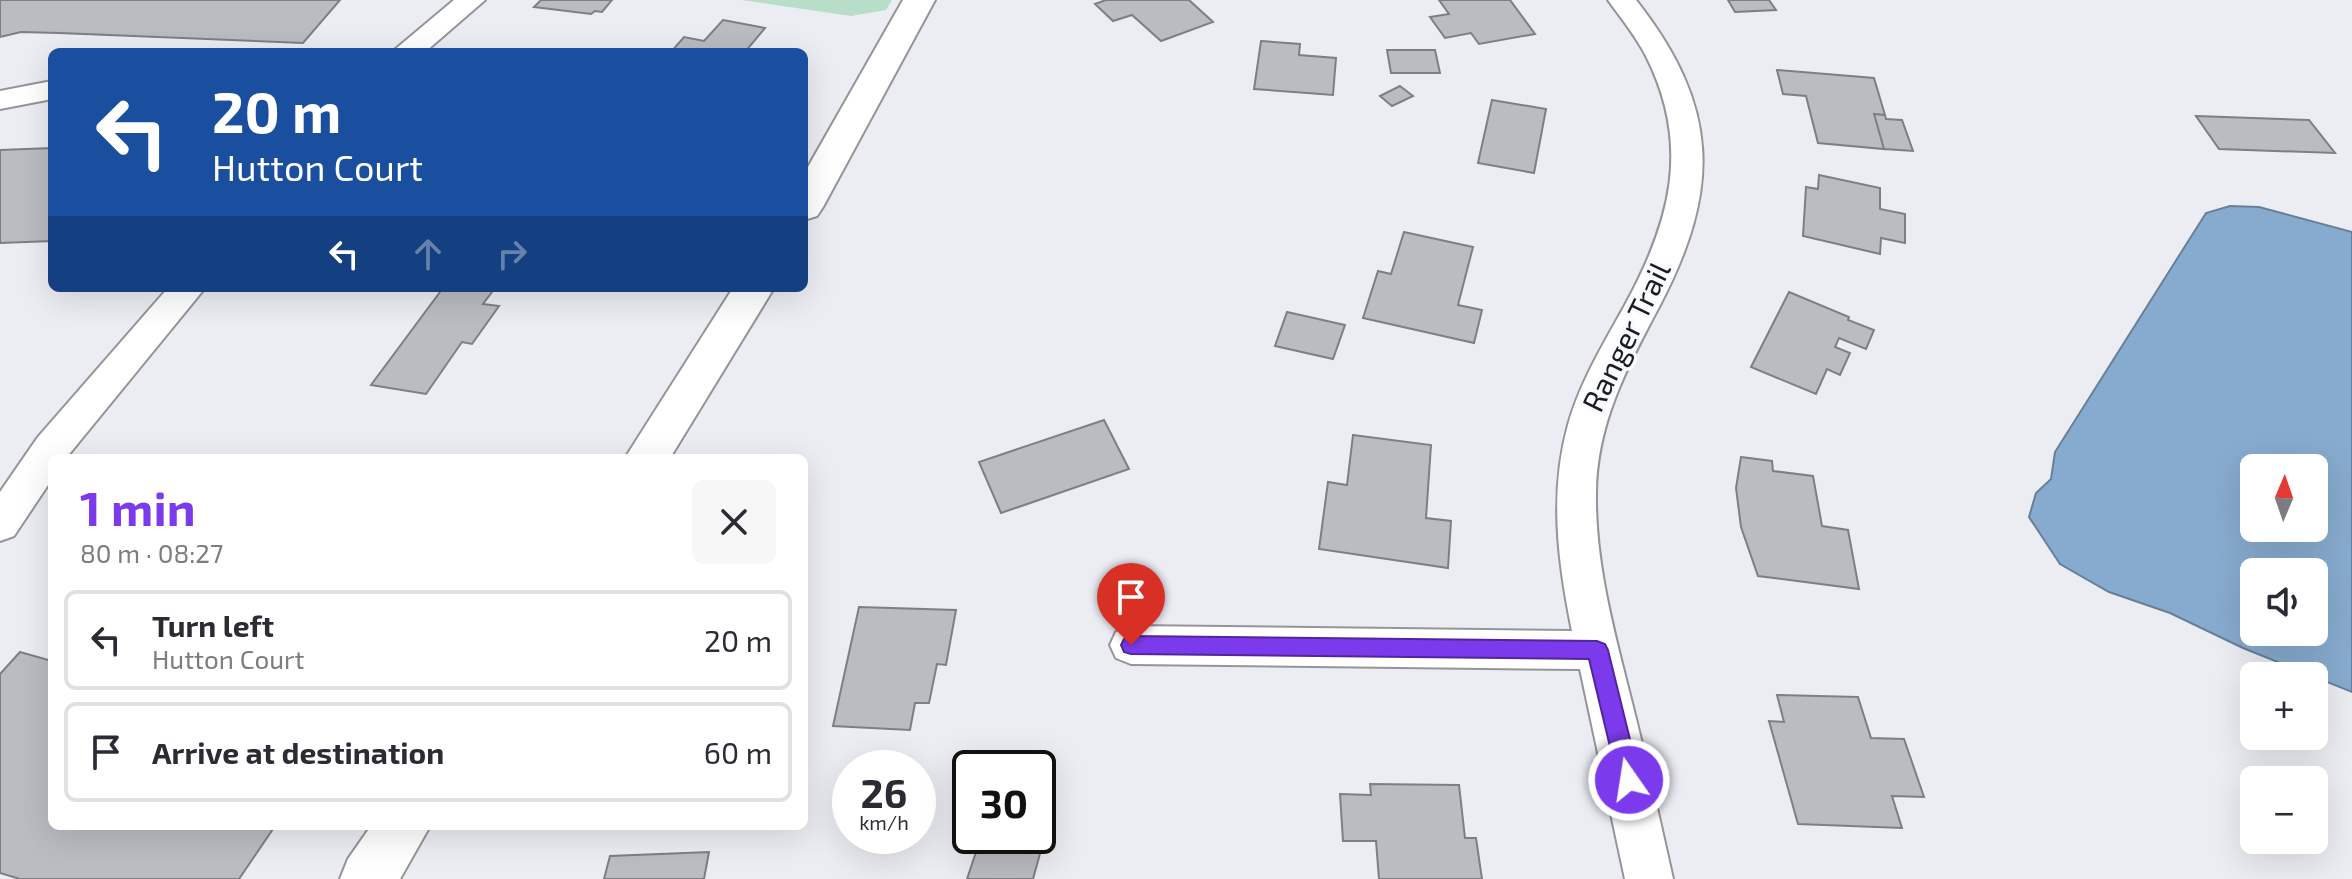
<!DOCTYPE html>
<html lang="en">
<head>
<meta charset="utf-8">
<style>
  body { margin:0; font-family:"Exo 2",sans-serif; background:#f7f7f7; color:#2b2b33; height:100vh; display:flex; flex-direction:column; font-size:30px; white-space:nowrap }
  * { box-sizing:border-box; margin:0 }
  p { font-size:26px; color:#7c7c81 }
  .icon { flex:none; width:44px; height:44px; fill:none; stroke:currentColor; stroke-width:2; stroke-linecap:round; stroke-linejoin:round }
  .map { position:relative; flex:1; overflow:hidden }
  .panel { position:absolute; left:48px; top:454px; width:760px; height:376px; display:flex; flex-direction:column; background:#fff; border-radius:12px; box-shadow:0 8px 32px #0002 }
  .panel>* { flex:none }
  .top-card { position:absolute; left:48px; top:48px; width:760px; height:244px; border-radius:12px; box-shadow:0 8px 32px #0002; background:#1a4fa0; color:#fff; overflow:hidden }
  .needle { width:52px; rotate:2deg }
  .buttons { position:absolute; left:2240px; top:454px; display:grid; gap:16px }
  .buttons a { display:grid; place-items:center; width:88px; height:88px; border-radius:12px; background:#fff; box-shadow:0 8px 32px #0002; font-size:40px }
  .speed { position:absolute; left:832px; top:750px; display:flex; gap:16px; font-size:40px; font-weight:700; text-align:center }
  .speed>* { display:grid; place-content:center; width:104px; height:104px; border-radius:50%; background:#fff; box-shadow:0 8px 32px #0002; line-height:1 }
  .speed small { font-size:20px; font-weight:400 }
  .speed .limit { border:4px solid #111; border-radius:12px; background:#fff; color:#111 }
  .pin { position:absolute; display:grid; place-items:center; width:68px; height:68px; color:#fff; margin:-82px -34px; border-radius:50% 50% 50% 0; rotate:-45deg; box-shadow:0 0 8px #0007 }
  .pin .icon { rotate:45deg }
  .me { position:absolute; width:88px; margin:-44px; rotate:347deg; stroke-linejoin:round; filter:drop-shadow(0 0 6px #0008) }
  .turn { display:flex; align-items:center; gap:28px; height:168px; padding:0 32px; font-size:36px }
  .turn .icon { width:104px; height:104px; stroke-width:2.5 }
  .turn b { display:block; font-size:56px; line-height:68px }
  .lanes { display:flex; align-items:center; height:76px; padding:0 32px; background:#0003; justify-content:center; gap:40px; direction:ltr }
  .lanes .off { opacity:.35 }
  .round { display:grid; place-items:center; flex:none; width:84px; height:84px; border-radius:12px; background:#f7f7f7 }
  .headline { display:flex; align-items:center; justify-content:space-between; height:136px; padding:0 32px }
  h1 { font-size:48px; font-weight:700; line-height:60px; color:#7c3aed }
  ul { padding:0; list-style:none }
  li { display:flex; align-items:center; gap:24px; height:100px; margin:0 16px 12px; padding:0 16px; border:4px solid #e1e1e2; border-radius:12px }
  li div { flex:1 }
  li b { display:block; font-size:30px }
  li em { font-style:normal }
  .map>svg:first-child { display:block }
  .green { fill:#b8dec9 }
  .water { fill:#87abce; stroke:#678099; stroke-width:2; fill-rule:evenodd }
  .building { fill:#babcc2; stroke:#7d7f85; stroke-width:2 }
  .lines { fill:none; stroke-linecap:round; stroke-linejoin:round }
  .minor-casing { stroke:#93959b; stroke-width:4 }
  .tertiary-casing { stroke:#93959b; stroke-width:4 }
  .minor { fill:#fff; fill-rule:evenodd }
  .tertiary { fill:#fff; fill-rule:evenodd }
  .route { fill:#7c3aed; stroke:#51269a; stroke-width:2 }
  .labels { text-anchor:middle; stroke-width:7; stroke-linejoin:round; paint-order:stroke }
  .street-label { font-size:30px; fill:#1b1c1e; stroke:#f9fafe }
</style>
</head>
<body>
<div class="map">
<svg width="2352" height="879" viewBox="0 0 2352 879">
  <rect width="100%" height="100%" fill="#ebedf3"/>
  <path class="green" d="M741 0H892L886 10 851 16Z"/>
  <path class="water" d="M2230 206 2259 207 2352 232V692L2243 648 2170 613 2109 592 2060 564 2029 517 2036 493 2051 479 2055 452 2206 213ZM2254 468H2314V528H2254ZM2254 572H2314V632H2254Z"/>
  <path class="building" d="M0 0H340L303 43 59 33 21 32 0 37Z
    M541 0H612L602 12 595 11 591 14 534 7Z
    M1106 0H1189L1213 22 1161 41 1132 15 1113 21 1095 4Z
    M1439 0H1510L1535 34 1479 44 1471 33 1445 38 1430 17 1449 14Z
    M1728 0H1769L1776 10 1735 12Z
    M723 20 765 28 745 52H671L684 37 704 41Z
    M1261 41 1300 44 1299 55 1336 58 1333 95 1254 89Z
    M1387 50H1435L1440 73H1391Z
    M1777 70 1874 78 1885 115 1874 114 1884 149 1818 143 1806 96 1783 94Z
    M1400 86 1413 96 1392 106 1380 96Z
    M1492 100 1546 109 1534 173 1478 163Z
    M1874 114 1885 115 1886 119 1902 120 1913 151 1884 149Z
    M2196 116 2309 120 2335 153 2219 149Z
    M52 148V241L0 243V150Z
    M1819 175 1880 188V209L1905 214V243L1881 238 1880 254 1803 236 1806 187 1818 189Z
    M1404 232 1473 247 1458 305 1482 310 1474 343 1363 318 1378 271 1391 274Z
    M443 288H495L483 304 499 306 472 344 462 342 426 394 371 385Z
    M1789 292 1849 317 1848 320 1874 330 1866 349 1839 338 1835 347 1850 353 1840 375 1827 369 1816 394 1751 367Z
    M1287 312 1345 325 1333 359 1275 346Z
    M1104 420 1129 469 1001 513 979 462Z
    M1353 435 1431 445 1426 518 1451 521 1448 568 1319 549 1328 482 1347 485Z
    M1741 457 1772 461 1773 471 1813 476 1822 526 1848 530 1859 589 1758 576 1741 527 1736 488Z
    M859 607 956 610 946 665 937 664 929 703H915L910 730 833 726Z
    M20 652 52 661V826H275L239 879H20L0 873V674Z
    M1777 695 1858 697 1871 738 1904 739 1924 797 1892 796 1902 828 1798 824 1769 721 1784 722Z
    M1370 784 1459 785 1465 838H1476L1482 879H1379L1376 841H1343L1340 794 1371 795Z
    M981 837 1041 850 1033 879H967Z
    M709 852 704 879H604L610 856Z"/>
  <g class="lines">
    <defs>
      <path id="minor" d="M454 0H485L425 52H392Z
        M1608 0H1636C1720 107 1721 189 1659 307 1627 367 1596 425 1596 494 1595 561 1613 627 1629 691 1645 753 1659 816 1673 879H1625L1580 669 1131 664 1116 658 1110 645 1116 632 1131 626 1572 631C1558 563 1549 493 1568 425 1580 382 1604 343 1625 305 1671 221 1691 145 1646 56 1635 35 1621 18 1608 0Z
        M52 81V99L0 109V91Z
        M168 288H205L66 458H52V479L14 536 0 541V492L38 437Z"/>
      <path id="tertiary" d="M903 0H935L823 207 817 216 804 220V174Z
        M733 288H774L670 458H625Z
        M371 826H430L400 879H340L348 859Z"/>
    </defs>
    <use href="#minor" class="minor-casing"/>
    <use href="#tertiary" class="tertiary-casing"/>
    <use href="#minor" class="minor"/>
    <use href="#tertiary" class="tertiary"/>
  </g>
  <path class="route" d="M1131 636 1597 641 1605 644 1608 650 1640 780 1636 788 1629 791 1621 788 1618 780 1589 659 1131 654 1124 652 1121 645 1124 639Z"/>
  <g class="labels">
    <g class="street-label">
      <text transform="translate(1627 337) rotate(-64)" y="10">Ranger Trail</text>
    </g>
  </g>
</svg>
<div class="buttons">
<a><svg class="needle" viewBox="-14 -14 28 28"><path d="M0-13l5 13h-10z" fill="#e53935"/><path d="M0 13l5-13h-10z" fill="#7c7c81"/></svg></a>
<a><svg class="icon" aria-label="sound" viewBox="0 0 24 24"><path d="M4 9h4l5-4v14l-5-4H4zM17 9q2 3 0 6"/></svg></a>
<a>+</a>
<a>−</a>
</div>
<div class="speed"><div>26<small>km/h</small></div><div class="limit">30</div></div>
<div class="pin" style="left:1131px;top:645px;background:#d93025"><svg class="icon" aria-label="arrive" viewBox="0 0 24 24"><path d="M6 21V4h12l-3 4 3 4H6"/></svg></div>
<svg class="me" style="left:1629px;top:780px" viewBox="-20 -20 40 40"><circle r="17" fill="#7c3aed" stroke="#fff" stroke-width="3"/><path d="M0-11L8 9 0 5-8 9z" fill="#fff"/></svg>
<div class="top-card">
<div class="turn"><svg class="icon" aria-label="left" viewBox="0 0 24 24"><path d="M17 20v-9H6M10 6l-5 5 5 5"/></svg><div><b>20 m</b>Hutton Court</div></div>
<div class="lanes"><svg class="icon" aria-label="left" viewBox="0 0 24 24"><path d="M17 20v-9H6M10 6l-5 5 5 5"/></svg><svg class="icon off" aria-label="ahead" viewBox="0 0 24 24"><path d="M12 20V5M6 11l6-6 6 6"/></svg><svg class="icon off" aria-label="right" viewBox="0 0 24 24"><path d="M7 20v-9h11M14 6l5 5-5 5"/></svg></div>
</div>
<section class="panel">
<div class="headline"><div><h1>1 min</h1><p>80 m · 08:27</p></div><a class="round"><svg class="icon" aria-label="close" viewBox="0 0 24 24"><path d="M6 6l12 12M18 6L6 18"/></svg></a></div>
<ul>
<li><svg class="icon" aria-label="left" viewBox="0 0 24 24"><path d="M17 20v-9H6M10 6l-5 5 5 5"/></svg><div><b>Turn left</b><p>Hutton Court</p></div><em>20 m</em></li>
<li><svg class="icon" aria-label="arrive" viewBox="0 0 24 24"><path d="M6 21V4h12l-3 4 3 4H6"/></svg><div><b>Arrive at destination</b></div><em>60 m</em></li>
</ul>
</section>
</div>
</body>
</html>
